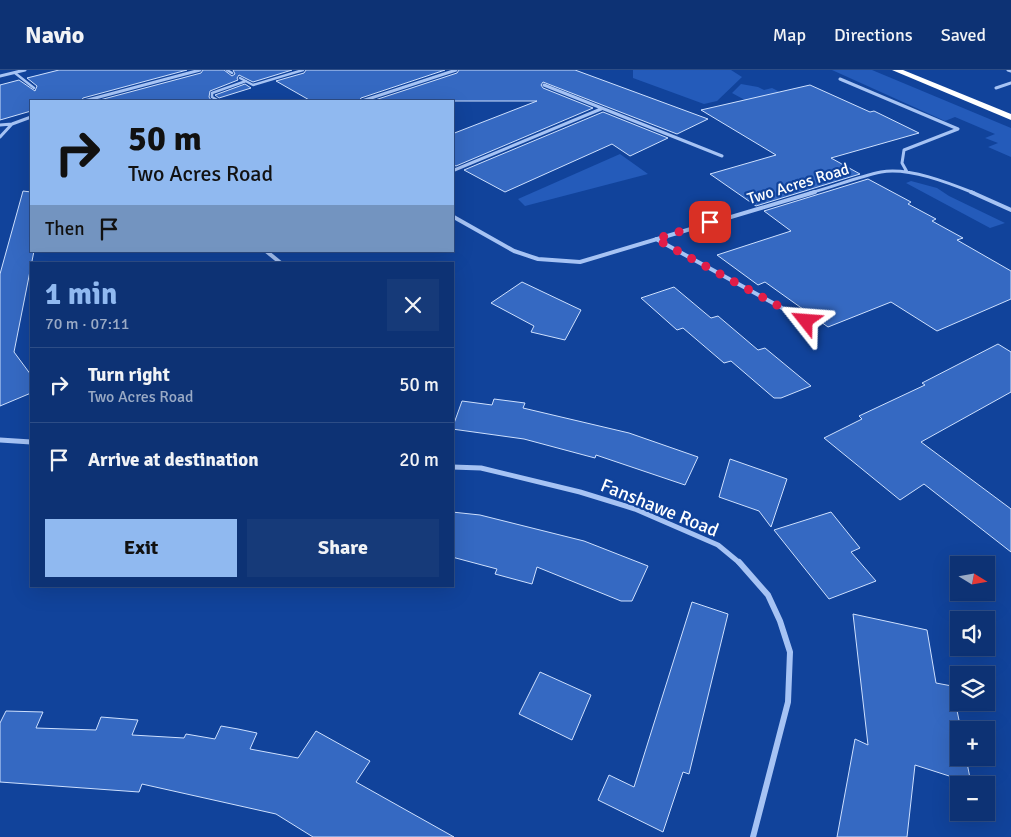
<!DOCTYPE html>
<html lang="en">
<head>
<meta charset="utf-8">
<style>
  body { margin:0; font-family:Signika,sans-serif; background:#163a79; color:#f1f3f6; height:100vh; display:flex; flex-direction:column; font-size:19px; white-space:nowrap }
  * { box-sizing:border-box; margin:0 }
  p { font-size:16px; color:#9aaac5 }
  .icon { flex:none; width:28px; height:28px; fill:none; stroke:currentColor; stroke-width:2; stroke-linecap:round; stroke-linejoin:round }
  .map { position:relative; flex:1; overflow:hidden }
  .drawer { position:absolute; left:30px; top:192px; width:424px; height:325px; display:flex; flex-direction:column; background:#0d3274; border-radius:0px; box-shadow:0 5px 20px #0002,0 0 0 1px #2d4d86 }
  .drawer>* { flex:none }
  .hud { position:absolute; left:30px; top:30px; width:424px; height:152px; border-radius:0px; box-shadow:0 5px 20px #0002,0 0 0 1px #2d4d86; background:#90b9f0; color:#111; overflow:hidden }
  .needle { width:32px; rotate:101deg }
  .fabs { position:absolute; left:950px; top:486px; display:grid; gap:10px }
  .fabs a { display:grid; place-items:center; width:45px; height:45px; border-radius:0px; background:#0d3274; box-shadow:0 5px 20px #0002,0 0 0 1px #2d4d86; font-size:25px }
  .pin { position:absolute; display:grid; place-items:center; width:42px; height:42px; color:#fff; margin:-21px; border-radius:10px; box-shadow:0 2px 8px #0006 }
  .me { position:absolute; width:55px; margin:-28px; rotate:298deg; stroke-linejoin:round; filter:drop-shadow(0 0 4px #0008) }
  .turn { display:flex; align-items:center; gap:18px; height:105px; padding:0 15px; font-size:22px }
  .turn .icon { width:65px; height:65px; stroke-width:2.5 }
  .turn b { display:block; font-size:35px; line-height:42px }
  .then { display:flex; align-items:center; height:48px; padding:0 15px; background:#0003; gap:10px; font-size:19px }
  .round { display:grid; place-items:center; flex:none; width:52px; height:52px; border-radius:0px; background:#163a79 }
  .head { display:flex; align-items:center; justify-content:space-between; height:85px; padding:0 15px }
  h1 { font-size:30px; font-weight:800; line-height:38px; color:#90b9f0 }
  .button { display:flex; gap:10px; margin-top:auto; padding:10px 15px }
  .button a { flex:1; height:58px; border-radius:0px; background:#90b9f0; color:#111; font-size:20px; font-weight:800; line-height:58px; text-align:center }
  .button a+a { background:#163a79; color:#f1f3f6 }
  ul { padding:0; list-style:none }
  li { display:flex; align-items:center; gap:15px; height:75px; padding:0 15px; border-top:1px solid #2d4d86 }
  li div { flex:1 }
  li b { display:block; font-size:19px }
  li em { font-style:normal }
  header { display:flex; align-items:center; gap:30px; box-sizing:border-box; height:70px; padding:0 25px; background:#0d3274; border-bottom:1px solid #2d4d86 }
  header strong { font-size:24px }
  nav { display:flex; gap:28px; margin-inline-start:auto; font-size:18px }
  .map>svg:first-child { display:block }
  .green { fill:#245bba }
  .building { fill:#3569c2; stroke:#cee0fe }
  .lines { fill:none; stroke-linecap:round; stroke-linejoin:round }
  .lane { stroke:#a6c3f4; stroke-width:2.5 }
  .street-far3 { stroke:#a6c3f4; stroke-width:3 }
  .street-far2 { stroke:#a6c3f4; stroke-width:4 }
  .street-far1 { stroke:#a6c3f4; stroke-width:5 }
  .street { stroke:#a6c3f4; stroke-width:6 }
  .highway { fill:#fff; fill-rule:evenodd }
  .route { stroke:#e11d48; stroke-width:9; stroke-dasharray:0 16.2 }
  .labels { text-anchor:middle; stroke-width:4.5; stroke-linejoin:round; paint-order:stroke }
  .far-street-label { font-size:16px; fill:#fff; stroke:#11439b }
  .street-label { font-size:19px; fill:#fff; stroke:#11439b }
</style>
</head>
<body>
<header>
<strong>Navio</strong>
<nav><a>Map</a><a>Directions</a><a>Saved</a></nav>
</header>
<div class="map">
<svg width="1011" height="767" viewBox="0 0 1011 767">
  <rect width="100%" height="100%" fill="#11439b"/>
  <path class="green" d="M633 0H731L742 7 717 31 704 34 633 8Z
    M832 0H872L1011 58V87L988 77 998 73 985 68 995 64 955 47 945 51Z
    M741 14 758 17 764 20 772 18 800 32V60L732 23Z
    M620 84 648 104 525 136 518 129Z
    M911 111 937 118 949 126 1005 153 990 158 906 113Z"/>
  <path class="building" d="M59 0H187L83 28 81 31H31V41L0 50V15L19 10 35 21 37 16 27 8Z
    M203 0H224L232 6 235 4 233 0H292L253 12 239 5 237 8 238 10 210 21 209 27 211 30 207 31H96L201 3Z
    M306 0H445L361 28 359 31H311L276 11 304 3Z
    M459 0H575L708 49 677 64 543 12 541 15 543 18 593 38 456 96 452 94V64L537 31H372L457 3Z
    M245 14 251 18 219 28 215 25Z
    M810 15 870 42 874 41 919 63 831 88 860 104 756 136 710 104 776 85 701 40Z
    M603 42 668 68 630 86 612 74 505 122 464 100Z
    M868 109 911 132 908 134 936 149 932 151 963 168 957 170 1011 201V229L937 261 891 232 828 257 765 212 758 215 717 185 791 161 764 141Z
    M23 121 31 122V181H34L14 282 31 305V323L0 336V204Z
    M522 212 581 240 565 270 531 262 534 256 491 233Z
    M674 217 711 248 718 246 758 280 765 278 811 316 781 328H774L731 291 724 293 683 258 677 260 641 228Z
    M998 274 1011 282V322L921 372 1011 439V482L924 414 900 430 824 368 862 349 859 346 925 315 922 313Z
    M494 329 525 333 523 338 629 363 698 387 685 415 596 385 595 388 524 369 452 359 462 331 492 335Z
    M730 389 787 409 771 457 759 441 719 427Z
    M452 442 480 445 584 471 648 496 632 531H621L537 497 532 514 495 504 497 499 452 487Z
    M831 442 860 478 851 482 876 511 829 529 774 460Z
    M692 532 728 544 689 704 683 702 663 762 598 730 609 705 634 717Z
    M853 544 927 560 936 613 952 616 961 660H959V688H966L971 713 915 695 907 767H837L855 669 868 675Z
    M540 602 591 625 572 670 519 644Z
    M6 641 43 642 36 658 96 660 101 647 138 650 132 665 184 668 186 664 215 669 221 656 238 659 257 663 250 679 298 688 316 661 370 691 356 712 454 767H313L276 744 142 714 139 722 0 712V653Z"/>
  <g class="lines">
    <path class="lane" d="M227 0 232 3
      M15 3 34 18
      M240 8 253 15 303 0
      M219 31 212 27V23L246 11"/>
    <path class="street-far3" d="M1008 0 1011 1
      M0 6 25 0
      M840 9 958 59 904 80 902 93 907 102
      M544 15 722 86
      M996 18 1011 13
      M84 31 200 0
      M362 31 456 0
      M0 55 12 54 31 47
      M0 67 12 54
      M452 101 601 39
      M810 123C833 117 857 107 881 102 909 97 949 113 974 123"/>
    <path class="street-far2" d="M971 122 1011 140
      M452 146 514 181 538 189 580 192 815 122
      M656 169 806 251
      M266 181 282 194"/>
    <path class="street-far1" d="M0 370 31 372
      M452 397 481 398 580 422 635 439 718 475 741 494"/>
    <path class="street" d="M739 492 768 525 780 551 790 582 788 632 753 767"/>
    <path class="highway" d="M892 0H903L1011 44V50Z"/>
  </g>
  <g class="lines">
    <path class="route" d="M710 152 656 169 806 251"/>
  </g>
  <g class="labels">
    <g class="far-street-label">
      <text transform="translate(798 113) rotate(-17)" y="6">Two Acres Road</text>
    </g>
    <g class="street-label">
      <text transform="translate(660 437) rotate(22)" y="7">Fanshawe Road</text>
    </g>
  </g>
</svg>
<div class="fabs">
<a><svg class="needle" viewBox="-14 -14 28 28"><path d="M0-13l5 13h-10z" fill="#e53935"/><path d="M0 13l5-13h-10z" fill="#9aaac5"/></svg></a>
<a><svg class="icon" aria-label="sound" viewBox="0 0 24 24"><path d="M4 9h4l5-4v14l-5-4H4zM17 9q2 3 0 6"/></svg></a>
<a><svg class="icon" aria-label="layers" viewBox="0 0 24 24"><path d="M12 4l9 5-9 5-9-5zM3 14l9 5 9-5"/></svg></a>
<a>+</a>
<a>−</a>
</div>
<div class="pin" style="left:710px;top:152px;background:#d93025"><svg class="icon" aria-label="arrive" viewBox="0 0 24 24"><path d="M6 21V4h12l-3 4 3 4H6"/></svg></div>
<svg class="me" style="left:806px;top:251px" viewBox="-20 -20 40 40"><path d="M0-17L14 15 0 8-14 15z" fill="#e11d48" stroke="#fff" stroke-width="4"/></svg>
<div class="hud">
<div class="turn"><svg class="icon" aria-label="right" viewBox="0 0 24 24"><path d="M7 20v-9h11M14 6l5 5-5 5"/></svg><div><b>50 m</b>Two Acres Road</div></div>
<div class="then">Then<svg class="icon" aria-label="arrive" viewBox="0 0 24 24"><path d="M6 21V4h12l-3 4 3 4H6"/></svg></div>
</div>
<section class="drawer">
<div class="head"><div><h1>1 min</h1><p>70 m · 07:11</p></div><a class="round"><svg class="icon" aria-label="close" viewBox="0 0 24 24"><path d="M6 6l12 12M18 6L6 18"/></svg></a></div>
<ul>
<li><svg class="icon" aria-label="right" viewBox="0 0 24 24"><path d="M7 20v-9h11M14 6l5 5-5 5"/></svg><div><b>Turn right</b><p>Two Acres Road</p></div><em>50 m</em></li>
<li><svg class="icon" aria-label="arrive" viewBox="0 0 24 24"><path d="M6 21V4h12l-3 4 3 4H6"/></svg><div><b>Arrive at destination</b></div><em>20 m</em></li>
</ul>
<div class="button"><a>Exit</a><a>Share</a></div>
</section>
</div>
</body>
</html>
